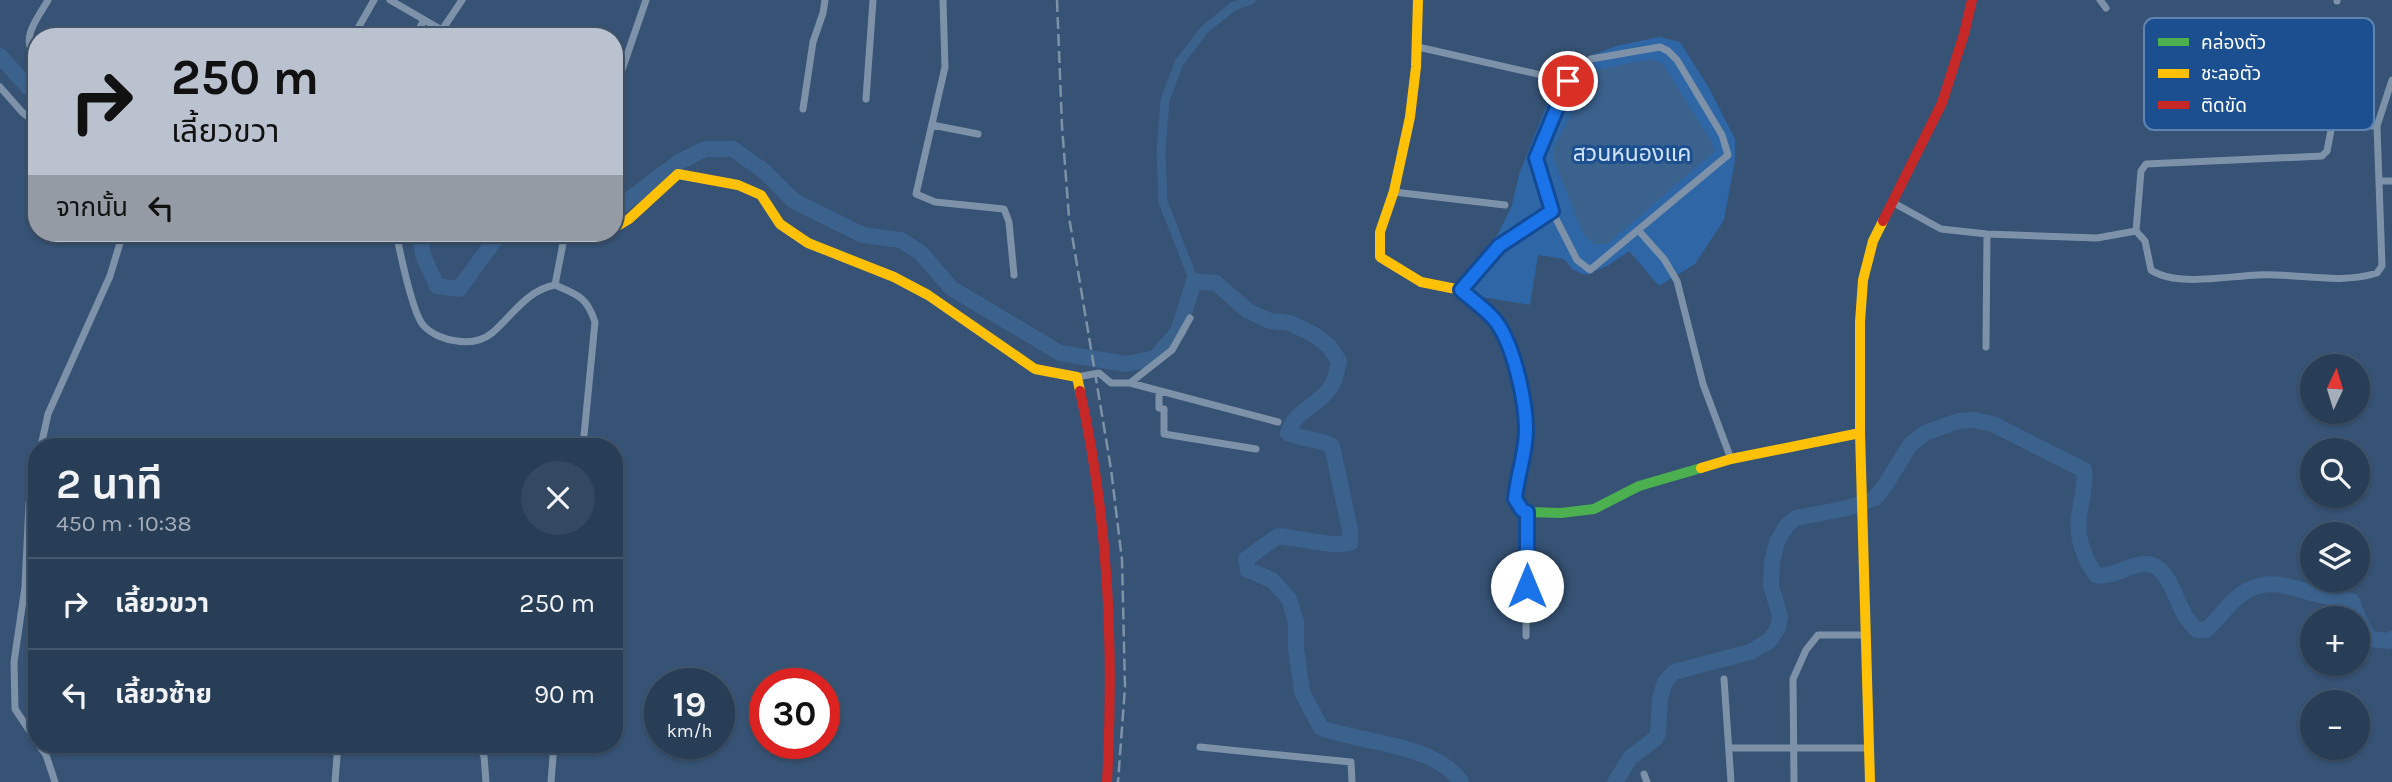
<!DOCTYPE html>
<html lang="th">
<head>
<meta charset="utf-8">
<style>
  body { margin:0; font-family:Karla,"Noto Sans Thai",sans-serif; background:#344961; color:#f1f3f6; height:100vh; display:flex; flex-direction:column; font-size:26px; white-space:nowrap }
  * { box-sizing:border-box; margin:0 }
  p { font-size:23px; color:#a5aeba }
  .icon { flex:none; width:38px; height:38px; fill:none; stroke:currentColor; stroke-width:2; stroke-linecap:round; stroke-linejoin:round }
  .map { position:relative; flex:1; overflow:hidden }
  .details { position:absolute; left:28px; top:438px; width:595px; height:315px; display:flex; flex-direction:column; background:#283e57; border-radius:28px; box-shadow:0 2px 5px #0004,0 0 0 2px #44576d }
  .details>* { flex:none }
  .hud { position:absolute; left:28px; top:28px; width:595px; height:214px; border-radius:28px; box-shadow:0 2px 5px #0004,0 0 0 2px #44576d; background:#b9c2ce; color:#111; overflow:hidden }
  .needle { width:46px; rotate:4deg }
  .tools { position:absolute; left:2300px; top:354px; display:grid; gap:14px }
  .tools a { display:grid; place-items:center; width:70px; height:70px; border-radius:50%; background:#283e57; box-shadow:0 2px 5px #0004,0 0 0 2px #44576d; font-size:35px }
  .speed { position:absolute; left:644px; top:668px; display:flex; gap:14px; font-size:35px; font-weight:700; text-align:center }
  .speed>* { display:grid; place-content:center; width:91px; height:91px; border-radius:50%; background:#283e57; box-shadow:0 2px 5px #0004,0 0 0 2px #44576d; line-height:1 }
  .speed small { font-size:18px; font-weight:400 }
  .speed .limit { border:10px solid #d22; background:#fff; color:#111 }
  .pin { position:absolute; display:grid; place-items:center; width:60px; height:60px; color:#fff; margin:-30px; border:4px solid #fff; border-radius:50%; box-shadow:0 2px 7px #0007 }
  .me { position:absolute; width:77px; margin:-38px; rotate:0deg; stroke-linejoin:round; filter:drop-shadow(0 0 5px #0008) }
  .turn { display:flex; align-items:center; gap:24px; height:147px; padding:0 28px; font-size:32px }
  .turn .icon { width:91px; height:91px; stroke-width:2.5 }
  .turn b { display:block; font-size:49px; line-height:60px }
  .then { display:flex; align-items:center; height:66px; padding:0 28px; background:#0003; gap:14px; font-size:26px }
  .round { display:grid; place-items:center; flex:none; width:74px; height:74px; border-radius:37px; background:#344961 }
  .head { display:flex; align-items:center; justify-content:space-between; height:119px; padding:0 28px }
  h1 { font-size:42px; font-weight:600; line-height:52px }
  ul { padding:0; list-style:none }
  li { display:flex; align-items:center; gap:21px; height:91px; padding:0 28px; border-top:2px solid #44576d }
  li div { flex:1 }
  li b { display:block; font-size:26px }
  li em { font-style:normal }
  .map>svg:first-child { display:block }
  .green { fill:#2f66a5 }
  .water { fill:#3b618d }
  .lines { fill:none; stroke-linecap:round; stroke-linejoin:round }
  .canal { stroke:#3b618d; stroke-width:9 }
  .river { stroke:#3b618d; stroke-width:16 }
  .street { stroke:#7d92a8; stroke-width:7 }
  .fast { stroke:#4caf50; stroke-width:10 }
  .slow { stroke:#ffc107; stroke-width:10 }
  .jam { stroke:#c62828; stroke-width:10 }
  .rail { stroke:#7e92a7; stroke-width:2.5; stroke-dasharray:12 5; stroke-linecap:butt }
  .route-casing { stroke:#114b97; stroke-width:18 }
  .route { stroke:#1a73e8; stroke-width:12 }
  .labels { text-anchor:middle; stroke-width:6; stroke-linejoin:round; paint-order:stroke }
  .park-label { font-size:23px; fill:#cfe3fa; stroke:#1b4f8f }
  .key { fill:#1b4f8f; stroke:#5f84b1; stroke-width:2 }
  .key-label { font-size:19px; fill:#fff }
</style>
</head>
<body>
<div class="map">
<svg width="2392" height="782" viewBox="0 0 2392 782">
  <rect width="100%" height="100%" fill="#365274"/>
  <path class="green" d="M1659 37 1680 42 1709 88 1735 139V160L1724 220 1695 264 1659 286 1629 251 1609 265 1586 275 1573 270 1564 259 1538 255 1530 305 1482 297 1463 281 1478 258 1498 234 1512 205 1519 174 1562 67 1616 46Z"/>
  <path class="water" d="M1651 59 1663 64 1711 141 1715 151 1607 244H1594L1583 233 1554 160 1553 149 1595 70Z"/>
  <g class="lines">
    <path class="canal" d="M1194 281 1163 202 1161 152 1165 100 1179 63 1204 30 1232 7 1251 0"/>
    <path class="river" d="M0 56 28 87 37 93
      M614 211 679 162 705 149H733L764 171 794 201 863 235 901 240 921 253 951 288 1060 353 1126 364 1155 358 1178 332 1194 281 1216 283 1248 311 1270 321 1290 323 1313 334 1329 346 1339 361C1337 368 1336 377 1333 383 1322 405 1295 409 1288 433 1303 440 1317 438 1332 446L1350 530V543C1327 547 1301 538 1278 536L1246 559 1248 570 1272 580 1289 599 1296 622V648L1302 692 1321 728C1362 743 1436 744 1461 782
      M420 233 423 255 437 286 459 289 500 233
      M1615 782 1631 757 1655 739 1658 734 1660 698 1665 682 1674 672 1750 652 1769 641 1778 628 1780 616 1771 586 1772 562 1777 542 1787 525 1796 518 1848 508 1875 498 1886 484 1910 445 1925 433 1958 421 1973 420 1993 424 2084 470C2086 484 2082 496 2080 510 2075 534 2082 555 2096 575 2114 578 2127 565 2144 564 2169 562 2175 601 2186 617 2189 622 2193 626 2197 630H2206C2216 622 2223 611 2232 602 2257 578 2279 582 2308 592 2322 596 2337 598 2352 601L2361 625 2370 639 2388 641 2392 639"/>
    <path class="street" d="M390 0 454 37
      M943 0 945 67 916 194 935 202 1004 209 1009 222 1014 275
      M2100 0 2106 8
      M2337 1V0
      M442 30 462 0
      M353 37 374 0
      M415 37 424 20
      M1418 47 1568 81
      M1660 47 1668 51 1677 60 1722 135 1728 155 1590 270 1577 260 1552 211 1536 158 1568 81 1591 59Z
      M35 54C19 39 40 15 48 0
      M0 87 22 112 37 124
      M614 93 646 0
      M866 99 873 0
      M803 109 813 42 823 13 825 0
      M932 125 978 134
      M2377 126 2332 125 2327 151 2322 156 2146 164 2141 171 2136 231 2145 241 2151 270C2176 287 2228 276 2258 275 2297 273 2339 285 2377 273L2382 266 2377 126 2392 80
      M2380 181H2392
      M1394 192 1505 205
      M1892 202 1941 229 1987 234 2097 238 2136 231
      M1639 231 1664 259 1677 281 1703 384 1731 459
      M396 233C400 252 412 312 423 325 431 334 445 340 457 341 469 343 482 341 492 333 512 316 527 290 555 285
      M565 233 555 285C578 295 587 297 595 322L583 446
      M565 234 595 233
      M1461 290 1499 246 1552 211
      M1986 347 1987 234
      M1077 377 1099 373 1111 383H1130L1172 350 1190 318
      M1130 383 1278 422
      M1159 392V408L1164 409V434L1256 449
      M41 446 48 414 110 276 123 233
      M37 465 29 503 25 587 14 662 15 709 37 742
      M25 587 37 593
      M1526 636 1527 512
      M1724 679 1731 782
      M38 744 46 755 55 782
      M477 744 484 756 486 782
      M1200 747 1351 762 1352 782
      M1730 748H1869
      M1644 774 1647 782
      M335 782 338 744
      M551 782 554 744
      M1794 782 1793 679 1806 650 1818 635H1866"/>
    <path class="fast" d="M1524 413 1526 432 1515 499 1522 510 1527 512 1561 513 1594 509 1639 486 1701 468"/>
    <path class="slow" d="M1418 0 1416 67 1410 117 1394 191 1380 232V257L1421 282 1461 290 1494 318 1502 330 1513 360 1524 413
      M614 228 629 219 678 174 738 185 761 195 780 224 808 243 894 277 928 295 1035 369 1077 377 1080 391
      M1701 468 1731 459 1860 433
      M1870 782 1860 433V322L1863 280 1873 241 1883 221"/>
    <path class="jam" d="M1883 221 1942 103 1964 34 1972 0
      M1080 391C1109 521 1114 650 1107 782"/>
    <path class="rail" d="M1057 0 1062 126 1069 217 1111 469 1122 560 1125 687 1118 782"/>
  </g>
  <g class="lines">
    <defs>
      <path id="route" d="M1527 586V512L1522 510 1515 499C1517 476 1526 453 1526 430 1526 401 1513 340 1493 318 1484 308 1471 299 1461 290L1499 246 1552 211 1536 158 1568 81"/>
    </defs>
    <use href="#route" class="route-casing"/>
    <use href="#route" class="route"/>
  </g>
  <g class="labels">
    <g class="park-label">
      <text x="1632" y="161">สวนหนองแค</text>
    </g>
  </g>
  <rect x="2144" y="18" width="230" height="112" rx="10" class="key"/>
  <rect x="2158" y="38" width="31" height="8" fill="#4caf50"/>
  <rect x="2158" y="69" width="31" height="9" fill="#ffc107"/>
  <rect x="2158" y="101" width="31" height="8" fill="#c62828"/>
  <g class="key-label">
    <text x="2201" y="49">คล่องตัว</text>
    <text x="2201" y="80">ชะลอตัว</text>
    <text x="2201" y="112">ติดขัด</text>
  </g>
</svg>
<div class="tools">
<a><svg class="needle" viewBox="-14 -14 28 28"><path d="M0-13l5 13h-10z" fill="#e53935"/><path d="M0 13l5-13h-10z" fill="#a5aeba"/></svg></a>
<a><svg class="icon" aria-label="search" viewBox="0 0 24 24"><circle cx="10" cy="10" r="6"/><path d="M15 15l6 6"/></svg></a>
<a><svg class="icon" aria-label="layers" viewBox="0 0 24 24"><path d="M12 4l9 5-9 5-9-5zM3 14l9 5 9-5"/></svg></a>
<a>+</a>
<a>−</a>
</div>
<div class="speed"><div>19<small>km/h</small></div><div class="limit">30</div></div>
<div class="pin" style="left:1568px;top:81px;background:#d93025"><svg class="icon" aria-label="arrive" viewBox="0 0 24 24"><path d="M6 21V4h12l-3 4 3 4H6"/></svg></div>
<svg class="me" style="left:1527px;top:586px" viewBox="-20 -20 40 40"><circle r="19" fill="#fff"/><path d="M0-13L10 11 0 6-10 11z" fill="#1a73e8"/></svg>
<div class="hud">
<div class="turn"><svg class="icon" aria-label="right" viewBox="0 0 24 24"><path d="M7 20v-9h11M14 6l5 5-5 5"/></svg><div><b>250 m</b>เลี้ยวขวา</div></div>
<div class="then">จากนั้น<svg class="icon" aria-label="left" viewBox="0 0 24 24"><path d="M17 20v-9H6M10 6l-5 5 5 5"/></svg></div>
</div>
<section class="details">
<div class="head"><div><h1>2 นาที</h1><p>450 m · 10:38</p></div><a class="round"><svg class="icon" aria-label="close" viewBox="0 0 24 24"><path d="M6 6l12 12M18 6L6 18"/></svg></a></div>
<ul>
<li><svg class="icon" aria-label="right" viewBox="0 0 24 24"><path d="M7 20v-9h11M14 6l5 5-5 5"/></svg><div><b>เลี้ยวขวา</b></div><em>250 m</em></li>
<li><svg class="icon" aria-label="left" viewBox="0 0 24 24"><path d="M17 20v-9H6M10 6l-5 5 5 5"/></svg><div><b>เลี้ยวซ้าย</b></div><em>90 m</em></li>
</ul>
</section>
</div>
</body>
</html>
